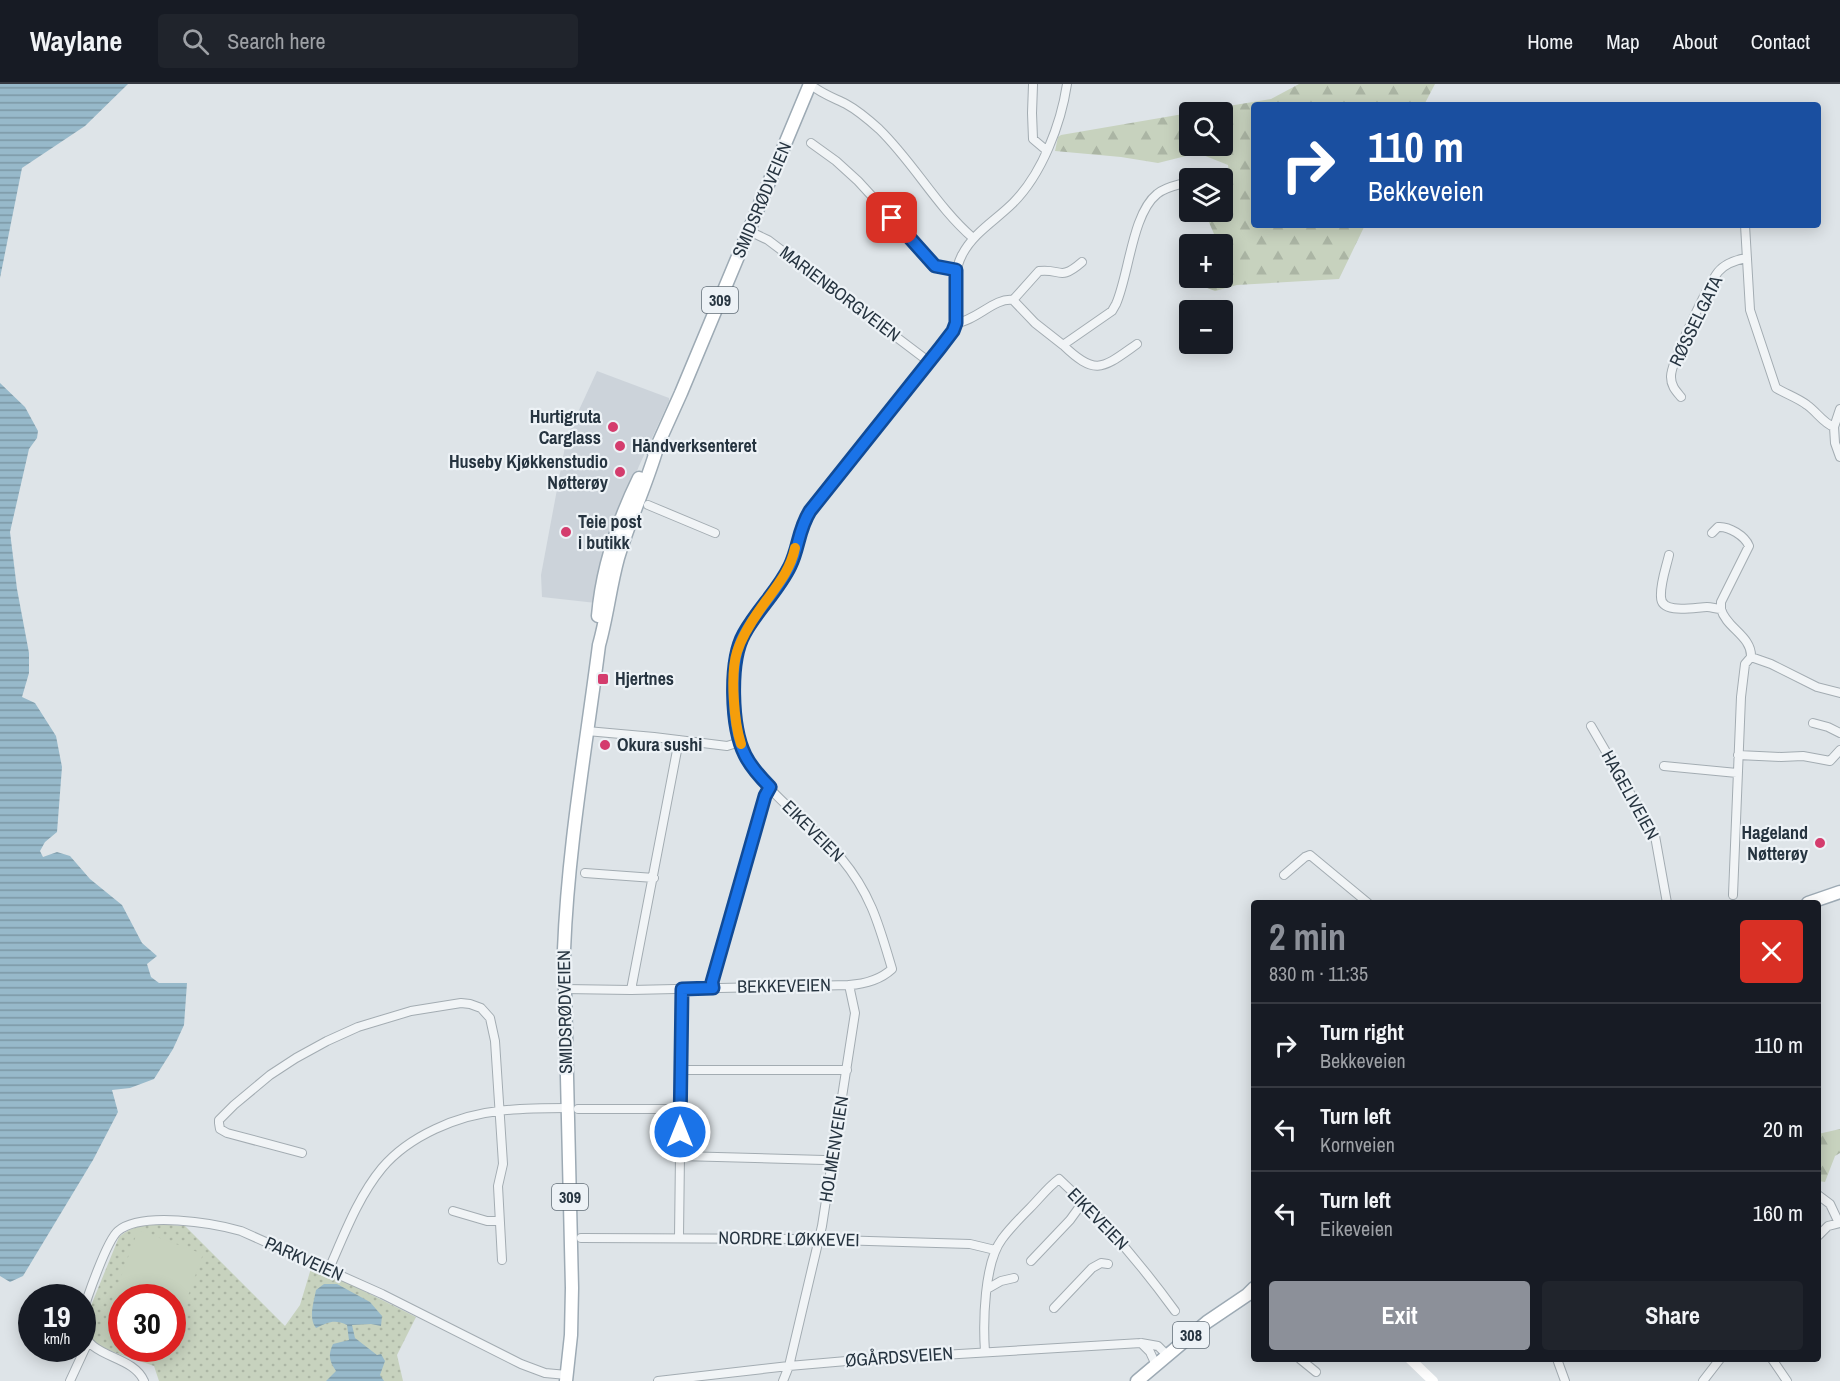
<!DOCTYPE html>
<html lang="en">
<head>
<meta charset="utf-8">
<style>
  body { margin:0; font-family:"Archivo Narrow",sans-serif; background:#20242c; color:#f1f3f6; height:100vh; display:flex; flex-direction:column; font-size:22px; white-space:nowrap }
  * { box-sizing:border-box; margin:0 }
  p { font-size:20px; color:#9ea1a6 }
  .icon { flex:none; width:33px; height:33px; fill:none; stroke:currentColor; stroke-width:2; stroke-linecap:round; stroke-linejoin:round }
  .map { position:relative; flex:1; overflow:hidden }
  .details { position:absolute; left:1251px; top:816px; width:570px; height:462px; display:flex; flex-direction:column; background:#171b24; border-radius:6px; box-shadow:0 3px 15px #0003 }
  .details>* { flex:none }
  .top-card { position:absolute; left:1251px; top:18px; width:570px; height:126px; border-radius:6px; box-shadow:0 3px 15px #0003; background:#1a4fa0; color:#fff; overflow:hidden }
  .controls { position:absolute; left:1179px; top:18px; display:grid; gap:12px }
  .controls a { display:grid; place-items:center; width:54px; height:54px; border-radius:6px; background:#171b24; box-shadow:0 3px 15px #0003; font-size:30px }
  .speed { position:absolute; left:18px; top:1200px; display:flex; gap:12px; font-size:30px; font-weight:700; text-align:center }
  .speed>* { display:grid; place-content:center; width:78px; height:78px; border-radius:50%; background:#171b24; box-shadow:0 3px 15px #0003; line-height:1 }
  .speed small { font-size:15px; font-weight:400 }
  .speed .limit { border:9px solid #d22; background:#fff; color:#111 }
  .pin { position:absolute; display:grid; place-items:center; width:51px; height:51px; color:#fff; margin:-26px; border-radius:12px; box-shadow:0 3px 9px #0006 }
  .me { position:absolute; width:66px; margin:-33px; rotate:0deg; stroke-linejoin:round; filter:drop-shadow(0 0 4px #0008) }
  .turn { display:flex; align-items:center; gap:21px; height:126px; padding:0 18px; font-size:27px }
  .turn .icon { width:78px; height:78px; stroke-width:2.5 }
  .turn b { display:block; font-size:42px; line-height:51px }
  .round { display:grid; place-items:center; flex:none; width:63px; height:63px; border-radius:6px; background:#20242c }
  .head { display:flex; align-items:center; justify-content:space-between; height:102px; padding:0 18px }
  h1 { font-size:36px; font-weight:700; line-height:45px; color:#8c9099 }
  .button { display:flex; gap:12px; margin-top:auto; padding:12px 18px }
  .button a { flex:1; height:69px; border-radius:6px; background:#8c9099; color:#fff; font-size:24px; font-weight:700; line-height:69px; text-align:center }
  .button a+a { background:#20242c; color:#f1f3f6 }
  ul { padding:0; list-style:none }
  li { display:flex; align-items:center; gap:18px; height:84px; padding:0 18px; border-top:2px solid #363941 }
  li div { flex:1 }
  li b { display:block; font-size:22px }
  li em { font-style:normal }
  header { display:flex; align-items:center; gap:36px; box-sizing:border-box; height:84px; padding:0 30px; background:#171b24; border-bottom:2px solid #363941 }
  header strong { font-size:28px }
  nav { display:flex; gap:33px; margin-inline-start:auto; font-size:21px }
  .search { width:420px; height:54px; background:#20242c; display:flex; align-items:center; gap:15px; box-sizing:border-box; padding:0 21px; border-radius:6px; color:#9ea1a6; font-size:22px }
  .map>svg:first-child { display:block }
  .built { fill:#ccd3da }
  .grass { fill:url(#grass-dots); fill-rule:evenodd }
  .forest { fill:url(#forest-firs) }
  .pitch { fill:#c7d2be }
  .water { fill:url(#water-rules) }
  .lines { fill:none; stroke-linecap:round; stroke-linejoin:round }
  .street-casing { stroke:#a3acb2; stroke-width:10 }
  .primary-casing { stroke:#9daab4; stroke-width:15 }
  .street { stroke:#f1f4f6; stroke-width:8 }
  .secondary { stroke:#fff; stroke-width:10 }
  .primary { stroke:#fff; stroke-width:12 }
  .route-casing { stroke:#114b97; stroke-width:15 }
  .route { stroke:#1a73e8; stroke-width:10 }
  .slow { stroke:#f59e0b; stroke-width:10 }
  .poi-dot { fill:#d43c6d; stroke:#edf2f6; stroke-width:2 }
  .labels { text-anchor:middle; stroke-width:4.5; stroke-linejoin:round; paint-order:stroke }
  .shield { fill:#edf2f6; stroke:#626d77; stroke-width:1.5 }
  .shield-label { font-size:16px; font-weight:bold; fill:#263440 }
  .street-label { font-size:18px; fill:#263440; stroke:#edf2f6 }
  .poi-label { font-size:18px; font-weight:bold; fill:#263440; stroke:#edf2f6; text-anchor:start }
</style>
</head>
<body>
<header>
<strong>Waylane</strong>
<div class="search"><svg class="icon" aria-label="search" viewBox="0 0 24 24"><circle cx="10" cy="10" r="6"/><path d="M15 15l6 6"/></svg>Search here</div>
<nav><a>Home</a><a>Map</a><a>About</a><a>Contact</a></nav>
</header>
<div class="map">
<svg width="1840" height="1297" viewBox="0 0 1840 1297">
  <defs>
    <pattern id="grass-dots" width="8" height="8" patternUnits="userSpaceOnUse" patternTransform="scale(1.5)"><rect width="8" height="8" fill="#c7d2be"/><path d="M2 2h.1M6 6h.1" fill="none" stroke="#abb5a4" stroke-width="1.8" stroke-linecap="round"/></pattern>
    <pattern id="forest-firs" width="22" height="20" patternUnits="userSpaceOnUse" patternTransform="scale(1.5)"><rect width="22" height="20" fill="#c7d2be"/><path d="M5 1l3.5 6h-7zM16 11l3.5 6h-7z" fill="#abb5a4"/></pattern>
    <pattern id="water-rules" width="6" height="5" patternUnits="userSpaceOnUse" patternTransform="scale(1.5)"><rect width="6" height="5" fill="#97b9ca"/><path d="M0 2.5h6" fill="none" stroke="#7b97a5"/></pattern>
  </defs>
  <rect width="100%" height="100%" fill="#dee4e8"/>
  <path class="built" d="M597 287 669 314V317L639 382 611 450 596 519 542 513 541 491 567 352Z"/>
  <path class="grass" d="M155 1140 185 1142 285 1242 300 1221 312 1181 416 1233 397 1271 403 1297H159L154 1282C140 1277 101 1266 93 1256 86 1249 87 1238 88 1229L119 1153C130 1143 141 1142 155 1140ZM122 1214H172V1264H122Z"/>
  <path class="forest" d="M1299 0H1435L1424 21H1254V141H1365L1339 195 1237 201 1215 207 1194 199 1196 194H1222V160H1210L1214 150 1208 136 1201 128H1222L1223 110 1230 97 1228 81 1198 69 1158 79 1121 73 1055 67 1058 53 1061 51 1189 29 1190 62H1222V28H1192L1271 15Z
    M1840 1045V1069L1835 1072 1825 1098 1818 1097V1050Z"/>
  <path class="pitch" d="M138 1146 203 1170 173 1254 172 1214H122L121 1258 100 1250Z"/>
  <path class="water" d="M0 0H128L85 42 22 84 0 194Z
    M0 299 25 323 38 347 37 354 29 365 10 448 17 505 29 569V589L22 613 35 619 56 652 62 683 57 748 45 758 40 767 43 773 57 768 70 772 90 795 122 821 142 859 157 872 147 880 151 893 159 899H187L184 941 173 965 154 995 130 1004 112 1006 118 1028 93 1076 23 1192 10 1198 0 1192Z
    M324 1200H337L370 1218 382 1232 381 1242 371 1240 352 1241 355 1254 377 1271 381 1270 385 1277 380 1291 384 1297H326L336 1287C329 1277 328 1271 333 1260L349 1256 347 1241C335 1235 328 1238 316 1244 308 1234 314 1218 316 1206Z"/>
  <g class="lines">
    <defs>
      <path id="street" d="M810 0C820 9 834 14 846 20 859 27 869 36 879 45 914 79 937 123 973 154
        M1033 1 1032 29 1033 55 1046 66
        M811 59 836 77 858 97 935 181 956 186
        M1745 141 1750 226 1776 304C1786 310 1798 314 1807 321 1817 328 1823 339 1834 343L1835 359 1840 373
        M749 147 768 156 928 277
        M1013 216 1039 187C1061 184 1059 198 1082 178
        M956 239C976 237 995 213 1013 216L1035 239 1063 261 1112 227 1116 220C1129 191 1132 130 1157 110 1165 103 1178 101 1188 98
        M1063 261C1096 293 1103 284 1137 260
        M1681 313C1676 307 1671 302 1671 293 1670 280 1708 201 1718 188 1725 179 1736 176 1746 174
        M1834 343 1840 325
        M648 421 715 449
        M1712 449 1718 443C1729 442 1745 452 1749 462L1721 518V525
        M1669 471C1666 484 1660 500 1661 513 1661 531 1696 523 1707 523 1712 523 1716 525 1721 525 1726 544 1752 552 1751 573L1771 580 1817 603 1840 609
        M1813 639 1828 643 1840 649
        M1591 642 1655 752 1667 819
        M740 658 735 630 734 598 737 568 748 543 791 481 799 449 810 427 953 247C963 222 949 195 962 171 973 149 996 136 1013 119 1042 90 1061 40 1067 0
        M1738 671 1781 673 1803 672 1830 677 1840 666
        M1664 682 1737 689
        M585 789 654 794
        M1284 791 1305 773 1310 771 1368 819
        M1733 811 1741 613 1745 580 1751 573
        M713 904 712 899 765 712 769 703
        M564 905 631 906 849 901C865 900 880 896 892 885 879 841 871 810 841 774 809 736 757 706 740 658L727 662 654 653 587 647
        M631 906 679 656
        M681 986H847
        M578 1025H680
        M302 1069 227 1049 220 1045 219 1039V1036L234 1021 270 991 296 974 327 957 358 943 411 927 461 919 470 920 481 924 490 934 495 957 503 1080 498 1102 502 1176
        M680 1072 824 1076 832 1078
        M1818 1111 1830 1120 1839 1139
        M453 1127 487 1137H499
        M1818 1152 1828 1142 1840 1139
        M679 1153 682 905
        M581 1154 802 1155 970 1160 995 1166
        M1031 1177 1070 1136 1083 1118
        M329 1185C344 1151 358 1113 382 1084 409 1052 458 1031 499 1027 521 1024 545 1024 567 1024
        M987 1205 1001 1197 1014 1194
        M1054 1224 1092 1184 1101 1179 1108 1180
        M82 1232C86 1216 107 1156 118 1147 142 1127 213 1139 241 1147L382 1210 521 1280 545 1289 567 1291
        M82 1244C88 1275 132 1270 144 1297
        M1141 1259 1150 1268 1156 1281
        M985 1268C983 1238 984 1179 1002 1155 1010 1144 1020 1134 1030 1124 1039 1115 1048 1103 1059 1095 1103 1135 1140 1179 1175 1227
        M1300 1275 1316 1288
        M1557 1275 1565 1297
        M1772 1275 1787 1297
        M70 1297 88 1258
        M658 1297 789 1282 858 1276 1141 1259 1158 1262 1167 1271
        M783 1297 789 1282 822 1142 855 929 849 901
        M1703 1297 1720 1275"/>
      <path id="primary" d="M654 369 681 309 810 0
        M598 532C602 485 618 437 639 394
        M1808 819 1840 808
        M566 1297 571 1251 572 1204 564 866C568 763 586 663 599 561 607 533 610 503 618 474 629 437 646 402 657 364
        M1137 1297 1207 1238 1247 1211 1254 1204"/>
    </defs>
    <use href="#street" class="street-casing"/>
    <use href="#primary" class="primary-casing"/>
    <use href="#street" class="street"/>
    <path class="secondary" d="M1410 1275 1433 1297"/>
    <use href="#primary" class="primary"/>
  </g>
  <g class="lines">
    <defs>
      <path id="route" d="M680 1048 682 905 713 904 712 898 765 712 770 703C760 693 751 683 745 671 731 643 729 577 744 550 757 526 778 507 790 482 799 464 798 446 810 427L940 264 953 247 956 239V186L935 182 892 134"/>
    </defs>
    <use href="#route" class="route-casing"/>
    <use href="#route" class="route"/>
    <path class="slow" d="M741 660C734 639 730 590 737 568 742 552 751 538 761 524 775 504 790 488 795 464"/>
  </g>
  <g class="poi-dot">
    <circle cx="613" cy="343" r="6"/>
    <circle cx="620" cy="362" r="6"/>
    <circle cx="620" cy="388" r="6"/>
    <circle cx="566" cy="448" r="6"/>
    <rect x="597" y="589" width="12" height="12" rx="3"/>
    <circle cx="605" cy="661" r="6"/>
    <circle cx="1820" cy="759" r="6"/>
  </g>
  <g class="labels">
    <g class="shield">
      <rect x="702" y="203" width="36" height="26" rx="4.5"/>
      <rect x="552" y="1100" width="36" height="26" rx="4.5"/>
      <rect x="1173" y="1238" width="36" height="26" rx="4.5"/>
    </g>
    <g class="shield-label">
      <text x="720" y="222">309</text>
      <text x="570" y="1119">309</text>
      <text x="1191" y="1257">308</text>
    </g>
    <g class="street-label">
      <text transform="translate(762 116) rotate(-67)" y="6">SMIDSRØDVEIEN</text>
      <text transform="translate(840 210) rotate(37)" y="6">MARIENBORGVEIEN</text>
      <text transform="translate(1696 237) rotate(-64)" y="6">RØSSELGATA</text>
      <text transform="translate(1630 711) rotate(61)" y="6">HAGELIVEIEN</text>
      <text transform="translate(813 747) rotate(45)" y="6">EIKEVEIEN</text>
      <text transform="translate(784 902) rotate(-1)" y="6">BEKKEVEIEN</text>
      <text transform="translate(565 928) rotate(-91)" y="6">SMIDSRØDVEIEN</text>
      <text transform="translate(834 1065) rotate(-81)" y="6">HOLMENVEIEN</text>
      <text transform="translate(1098 1135) rotate(46)" y="6">EIKEVEIEN</text>
      <text transform="translate(789 1155) rotate(1)" y="6">NORDRE LØKKEVEI</text>
      <text transform="translate(304 1175) rotate(24)" y="6">PARKVEIEN</text>
      <text transform="translate(899 1273) rotate(-4)" y="6">ØGÅRDSVEIEN</text>
    </g>
    <g class="poi-label">
      <text x="601" y="339" text-anchor="end">Hurtigruta<tspan x="601" dy="21">Carglass</tspan></text>
      <text x="632" y="368">Håndverksenteret</text>
      <text x="608" y="384" text-anchor="end">Huseby Kjøkkenstudio<tspan x="608" dy="21">Nøtterøy</tspan></text>
      <text x="578" y="444">Teie post<tspan x="578" dy="21">i butikk</tspan></text>
      <text x="615" y="601">Hjertnes</text>
      <text x="617" y="667">Okura sushi</text>
      <text x="1808" y="755" text-anchor="end">Hageland<tspan x="1808" dy="21">Nøtterøy</tspan></text>
    </g>
  </g>
</svg>
<div class="controls">
<a><svg class="icon" aria-label="search" viewBox="0 0 24 24"><circle cx="10" cy="10" r="6"/><path d="M15 15l6 6"/></svg></a>
<a><svg class="icon" aria-label="layers" viewBox="0 0 24 24"><path d="M12 4l9 5-9 5-9-5zM3 14l9 5 9-5"/></svg></a>
<a>+</a>
<a>−</a>
</div>
<div class="speed"><div>19<small>km/h</small></div><div class="limit">30</div></div>
<div class="pin" style="left:892px;top:134px;background:#d93025"><svg class="icon" aria-label="arrive" viewBox="0 0 24 24"><path d="M6 21V4h12l-3 4 3 4H6"/></svg></div>
<svg class="me" style="left:680px;top:1048px" viewBox="-20 -20 40 40"><circle r="17" fill="#1a73e8" stroke="#fff" stroke-width="3"/><path d="M0-11L8 9 0 5-8 9z" fill="#fff"/></svg>
<div class="top-card">
<div class="turn"><svg class="icon" aria-label="right" viewBox="0 0 24 24"><path d="M7 20v-9h11M14 6l5 5-5 5"/></svg><div><b>110 m</b>Bekkeveien</div></div>
</div>
<section class="details">
<div class="head"><div><h1>2 min</h1><p>830 m · 11:35</p></div><a class="round" style="background:#d93025;color:#fff"><svg class="icon" aria-label="close" viewBox="0 0 24 24"><path d="M6 6l12 12M18 6L6 18"/></svg></a></div>
<ul>
<li><svg class="icon" aria-label="right" viewBox="0 0 24 24"><path d="M7 20v-9h11M14 6l5 5-5 5"/></svg><div><b>Turn right</b><p>Bekkeveien</p></div><em>110 m</em></li>
<li><svg class="icon" aria-label="left" viewBox="0 0 24 24"><path d="M17 20v-9H6M10 6l-5 5 5 5"/></svg><div><b>Turn left</b><p>Kornveien</p></div><em>20 m</em></li>
<li><svg class="icon" aria-label="left" viewBox="0 0 24 24"><path d="M17 20v-9H6M10 6l-5 5 5 5"/></svg><div><b>Turn left</b><p>Eikeveien</p></div><em>160 m</em></li>
</ul>
<div class="button"><a>Exit</a><a>Share</a></div>
</section>
</div>
</body>
</html>
